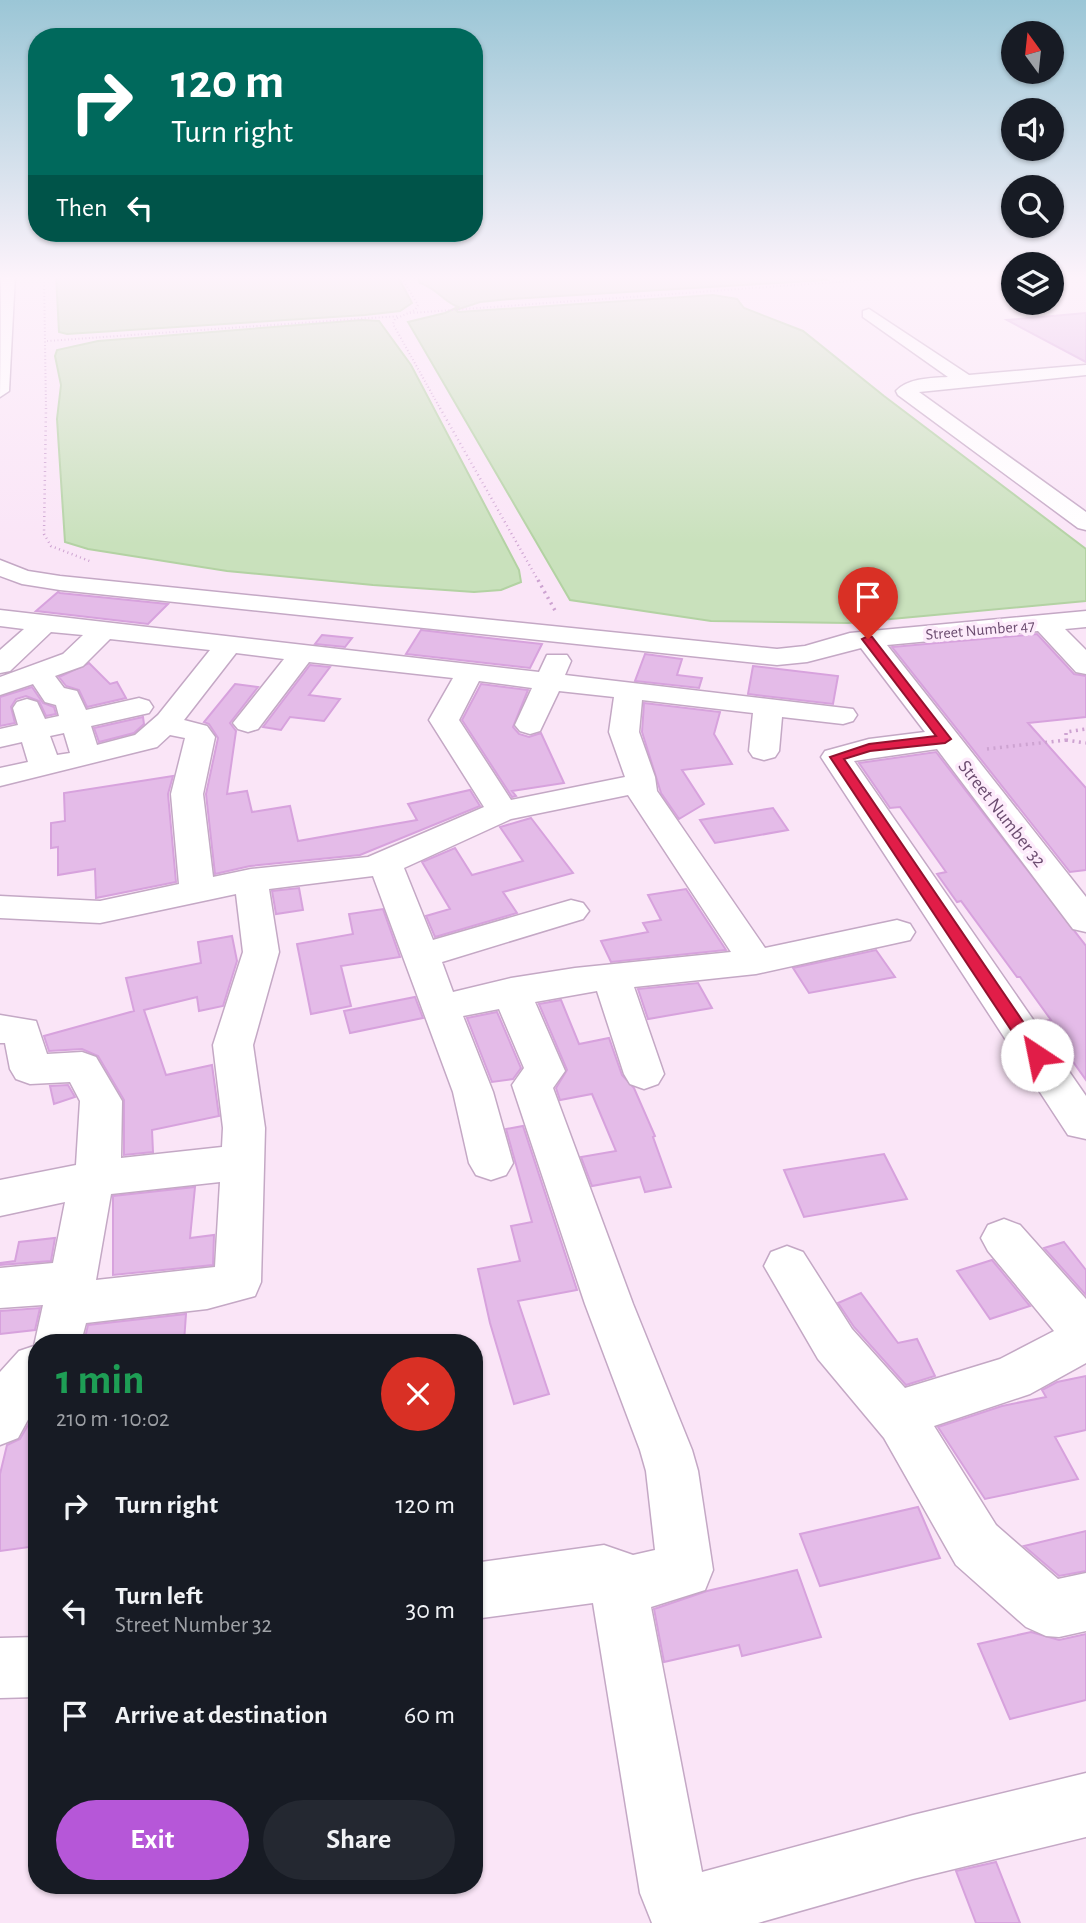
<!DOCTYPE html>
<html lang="en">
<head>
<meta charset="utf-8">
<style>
  body { margin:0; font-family:"Alegreya Sans",sans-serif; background:#242831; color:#f1f3f6; height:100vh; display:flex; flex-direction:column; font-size:26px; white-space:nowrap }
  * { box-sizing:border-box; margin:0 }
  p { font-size:23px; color:#9ea1a6 }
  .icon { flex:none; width:38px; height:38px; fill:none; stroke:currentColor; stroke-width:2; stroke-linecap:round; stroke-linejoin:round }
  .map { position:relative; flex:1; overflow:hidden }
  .side { position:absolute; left:28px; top:1334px; width:455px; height:560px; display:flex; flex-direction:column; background:#171b24; border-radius:28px; box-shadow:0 2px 5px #0004 }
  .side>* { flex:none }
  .banner { position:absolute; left:28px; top:28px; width:455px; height:214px; border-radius:28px; box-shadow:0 2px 5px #0004; background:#00695c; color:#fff; overflow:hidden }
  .needle { width:46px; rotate:345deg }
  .controls { position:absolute; left:1001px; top:21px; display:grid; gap:14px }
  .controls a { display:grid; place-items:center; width:63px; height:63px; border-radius:50%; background:#171b24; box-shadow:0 2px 5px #0004; font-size:35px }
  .pin { position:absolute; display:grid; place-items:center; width:60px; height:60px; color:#fff; margin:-72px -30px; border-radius:50% 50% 50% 0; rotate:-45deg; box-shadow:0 0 7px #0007 }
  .pin .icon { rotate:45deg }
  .me { position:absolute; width:77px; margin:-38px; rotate:326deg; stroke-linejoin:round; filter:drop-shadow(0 0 5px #0008) }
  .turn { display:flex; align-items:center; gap:24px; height:147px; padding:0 28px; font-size:32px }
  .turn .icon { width:91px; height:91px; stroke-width:2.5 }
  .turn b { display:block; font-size:49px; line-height:60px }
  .then { display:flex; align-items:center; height:66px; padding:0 28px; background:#0003; gap:14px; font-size:26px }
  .round { display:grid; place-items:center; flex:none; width:74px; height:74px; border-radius:37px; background:#242831 }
  .head { display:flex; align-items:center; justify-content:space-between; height:119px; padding:0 28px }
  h1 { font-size:42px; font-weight:700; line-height:52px; color:#1e9e55 }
  .button { display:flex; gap:14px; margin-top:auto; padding:14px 28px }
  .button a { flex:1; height:80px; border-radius:42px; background:#b657d8; color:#fff; font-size:28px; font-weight:700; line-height:80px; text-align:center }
  .button a+a { background:#242831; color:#f1f3f6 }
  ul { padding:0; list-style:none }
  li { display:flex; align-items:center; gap:21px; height:105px; padding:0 28px }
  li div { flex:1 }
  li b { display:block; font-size:26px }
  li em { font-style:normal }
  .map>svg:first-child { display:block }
  .water { fill:#c9e1bc; stroke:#b3d2a3; stroke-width:2 }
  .building { fill:#e4bbe8; stroke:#d7a2dd; stroke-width:2 }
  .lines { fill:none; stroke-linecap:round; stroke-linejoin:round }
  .minor-casing { stroke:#c4a8c5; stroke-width:3 }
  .path-far2 { stroke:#cda3d1; stroke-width:2; stroke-dasharray:1 2.5; stroke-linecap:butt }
  .path-far1 { stroke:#cda3d1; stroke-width:2.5; stroke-dasharray:1 3.5; stroke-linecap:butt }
  .path { stroke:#cda3d1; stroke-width:3.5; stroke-dasharray:2 4.5; stroke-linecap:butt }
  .minor { fill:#fff; fill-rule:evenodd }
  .route { fill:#e11d48; stroke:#92132f; stroke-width:2 }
  .labels { text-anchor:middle; stroke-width:7; stroke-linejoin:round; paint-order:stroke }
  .far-street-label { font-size:16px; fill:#6c4d70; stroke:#fdebfb }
  .street-label { font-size:19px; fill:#6c4d70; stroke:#fdebfb }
</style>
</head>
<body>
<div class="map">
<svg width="1086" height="1923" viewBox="0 0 1086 1923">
  <rect width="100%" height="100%" fill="#fae5f7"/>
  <path class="water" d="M56 275H397L412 303 400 311 365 315 67 334 59 332Z
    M417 275H820L827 280 510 299 480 302 456 310 458 312 713 295 737 299 744 308 803 331 884 396 1086 549V601L848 623 711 621 570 600 408 322 445 313 458 307C442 301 437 288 420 283Z
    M362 320 379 321 411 365 519 570 521 582 501 590 474 592 373 585 227 571 88 549 65 542 57 419 61 385 55 356 57 350 98 341Z"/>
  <path class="building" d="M1086 313V362L1007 320Z
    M58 592 60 593 168 604 148 624 36 611Z
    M421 630 480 637 542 644 530 668 406 654Z
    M1037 634 1074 674 1086 676V717L1028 723 1086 788V870L1070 872 892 647Z
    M322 635 352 638 345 647 315 644Z
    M645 654 682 659 677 675 702 678 699 688 635 681Z
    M89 663 110 684 117 682 126 698 87 707 79 690 66 686 59 677Z
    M310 665 330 667 309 695 340 699 324 721 290 717 281 730 263 727Z
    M753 666 838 676 833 704 748 694Z
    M235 684 258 687 230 723 236 731 227 794 247 791 252 812 290 806 298 841 417 820 408 804 470 790 480 806 360 855 250 866 215 874 206 794 218 738 209 724 204 722Z
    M481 684 528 690 513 727 519 734 529 737 541 733 564 783 512 791 516 796 512 797 462 720Z
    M32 687 43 703 54 707 56 714 46 716 39 701 26 696 16 699 11 707 15 723 0 726V697Z
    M644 703 720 712 714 734 732 764 682 770 704 804 679 819 661 793 642 732Z
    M143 717 144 724 134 733 99 742 94 728Z
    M936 752 1086 946V1080L1044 1021 1051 1020 1020 977H1017L961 901 957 902 937 874 946 872 900 807 890 808 859 763Z
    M173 776 168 794 176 882 96 898 95 869 58 875V847L51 848V823L65 821 64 793Z
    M773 808 788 830 715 843 700 820Z
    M531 818 573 873 503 892 517 913 435 937 426 916 450 909 422 862 455 848 472 875 523 861 500 827Z
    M299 888 303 910 276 914 272 891Z
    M686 889 726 950 611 962 601 941 648 932 643 923 661 920 648 895Z
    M383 909 400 957 341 966 351 1006 311 1014 297 944 353 934 349 914Z
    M232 936 237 961 223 1006 199 1011 197 997 144 1010 166 1075 212 1065 219 1116 152 1130 153 1152 124 1155V1100L98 1056 82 1049 49 1051 44 1036 134 1011 126 978 201 963 198 942Z
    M876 950 895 977 809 993 793 968Z
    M698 983 712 1008 648 1019 638 989Z
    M415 997 423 1018 350 1033 344 1011Z
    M561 1000 579 1044 609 1038 622 1075 634 1088 655 1136 653 1137 671 1187 645 1192 640 1177 592 1186 581 1157 616 1151 592 1094 560 1100 556 1088 567 1070 539 1004Z
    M497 1012 521 1068 513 1079 492 1082 467 1018Z
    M68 1085 75 1097 54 1104 50 1086Z
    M523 1126 577 1290 518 1301 549 1394 514 1404 490 1323 478 1269 520 1261 511 1226 532 1222 506 1129Z
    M884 1154 907 1199 804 1217 784 1170Z
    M195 1187 190 1238 214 1235 213 1265 113 1275V1196Z
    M55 1238 51 1261 0 1265V1263L15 1261 19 1242Z
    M1064 1242 1086 1270V1295L1044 1248Z
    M992 1260 1030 1306 990 1319 957 1271Z
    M861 1293 898 1343 917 1339 935 1376 906 1385 854 1327 838 1303Z
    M40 1308 35 1330 0 1334V1311Z
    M186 1314 184 1342H84L88 1325Z
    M1086 1376V1430L1055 1437 1078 1479 985 1499 938 1427 1002 1406 1046 1397 1042 1390 1057 1382Z
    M37 1409V1546L0 1551V1474L7 1445 20 1439Z
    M918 1507 940 1558 820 1586 800 1534Z
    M1086 1531V1571L1059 1576 1024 1546Z
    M797 1570 821 1637 742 1656 739 1645 664 1662 654 1609 707 1591Z
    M1031 1632 1059 1640 1086 1634V1700L1010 1719 978 1644Z
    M996 1862 1020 1923H976L956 1871Z"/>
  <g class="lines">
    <defs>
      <path id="minor" d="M1 275H15L9 391 0 397Z
        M869 309 969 375 1086 365V375L919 392 1086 512V530L1078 528 898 395 896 391C908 378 931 378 948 377L863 317V311Z
        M0 560 28 571 60 576 777 649 805 646 850 633 1086 611V627L1065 629 1086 650V674L1076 672 1038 631 887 645 1086 897V932L1073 929 937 749 854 761 1086 1096V1139L1068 1135 821 757 825 751 869 739 925 732 861 648 807 662 777 665 60 590 22 584 0 576Z
        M0 610 539 672 547 655H567L571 661 565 675 853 709 857 715 853 721 843 724 782 717 779 751 775 757 764 760 753 757 749 751 753 713 642 700 639 732 655 777 657 791 765 948 897 920 910 924 915 932 910 940 756 974 634 987 664 1074 658 1084 644 1089 630 1084 624 1074 597 991 535 1002 565 1071 553 1088 633 1304 692 1450 698 1471 713 1570 705 1590 651 1607 702 1872 913 1815 1086 1773V1837L913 1879 758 1923H652L640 1893 593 1603 474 1619V1563L604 1545 633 1555 655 1550 646 1471 640 1450 585 1304 512 1085 524 1068 499 1009 463 1016 493 1092 513 1163 506 1175 491 1180 476 1175 469 1163 453 1092 373 876 269 889 279 952 253 1045 265 1128 261 1282 255 1296 207 1309 86 1323 81 1342H37V1403L18 1438 0 1445V1372L19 1351 34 1346 43 1305 0 1308V1268L53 1263 65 1202 0 1216V1180L76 1165 80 1101 70 1082 30 1084 16 1079 10 1069 5 1043H0V1015L36 1021 47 1054 82 1052 96 1057 122 1101 121 1158 222 1147 223 1128 213 1045 243 952 236 894 100 923 0 918V896L100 901 179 884 171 794 185 738 170 735 157 747 0 786V768L28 762 22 742 0 747V729L18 725 13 708 17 702 27 699 37 702 45 719 59 716 56 705 45 702 33 684 0 695V677L63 654 83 635 51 632 10 671 0 673V650L24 629 0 626ZM110 639 210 650 158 715 135 735 97 745 91 726 149 713 153 707 149 701 139 698 86 710 77 691 64 688 55 676 83 666ZM236 653 284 659 233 723 238 729 248 732 258 729 309 662 453 678 429 720 484 807 368 857 251 869 213 877 203 794 215 737 207 726 184 720ZM479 681 532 688 515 725 520 731 530 734 540 731 559 691 614 697 609 732 625 777 511 800 459 720ZM64 733 70 753 57 755 50 736ZM628 795 731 952 575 968 511 978 453 992 442 962 583 919 589 911 583 903 571 900 433 940 404 868 511 819ZM220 1182 215 1267 96 1280 111 1194Z
        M1004 1219 1020 1225 1086 1299V1363L1030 1394 934 1426 996 1525 1058 1579 1086 1573V1631L1059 1637 1046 1636 1026 1627 956 1565 884 1438 818 1359 764 1266 771 1252 787 1246 803 1252 852 1329 905 1388 1000 1359 1054 1331 988 1251 981 1238 988 1225Z
        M37 1637V1697L0 1698V1638Z"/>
    </defs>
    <use href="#minor" class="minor-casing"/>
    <path class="path-far2" d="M44 275 46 410
      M400 275 418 305 415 310 395 319 393 324 441 410
      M818 275 826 282
      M410 313 933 275
      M47 341 399 316"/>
    <path class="path-far1" d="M46 408 44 534 51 546 92 562
      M440 408 539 582"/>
    <path class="path" d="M538 580 557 614
      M1066 740 1086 743
      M987 749 1066 740V732L1086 729"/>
    <use href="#minor" class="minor"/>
  </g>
  <linearGradient id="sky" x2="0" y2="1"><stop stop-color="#9bc6d6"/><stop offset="0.51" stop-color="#fdf3fb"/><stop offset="1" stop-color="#fdf3fb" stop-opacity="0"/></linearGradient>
  <rect width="1086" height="544" fill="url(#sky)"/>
  <path class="route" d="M868 636 872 637 951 739 945 743 870 751 844 759 1043 1051 1045 1055 1043 1060H1031L830 757 869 744 936 736 862 639Z"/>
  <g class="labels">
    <g class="far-street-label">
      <text transform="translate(980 629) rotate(-5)" y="6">Street Number 47</text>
    </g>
    <g class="street-label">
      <text transform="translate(1003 813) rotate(52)" y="7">Street Number 32</text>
    </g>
  </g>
</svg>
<div class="controls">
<a><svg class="needle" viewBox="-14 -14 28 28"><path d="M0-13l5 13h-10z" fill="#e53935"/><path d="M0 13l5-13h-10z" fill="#9ea1a6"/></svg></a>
<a><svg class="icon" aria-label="sound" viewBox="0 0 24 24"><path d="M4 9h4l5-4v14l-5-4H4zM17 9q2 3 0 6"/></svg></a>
<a><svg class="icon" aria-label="search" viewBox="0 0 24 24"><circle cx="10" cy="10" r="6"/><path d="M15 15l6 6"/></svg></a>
<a><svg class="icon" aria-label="layers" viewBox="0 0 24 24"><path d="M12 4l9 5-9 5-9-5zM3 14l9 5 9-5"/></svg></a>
</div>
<div class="pin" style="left:868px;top:639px;background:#d93025"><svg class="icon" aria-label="arrive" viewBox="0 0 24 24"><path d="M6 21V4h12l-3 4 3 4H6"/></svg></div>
<svg class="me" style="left:1037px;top:1055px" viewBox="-20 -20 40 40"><circle r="19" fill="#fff"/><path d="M0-13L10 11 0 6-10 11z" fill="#e11d48"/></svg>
<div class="banner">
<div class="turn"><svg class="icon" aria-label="right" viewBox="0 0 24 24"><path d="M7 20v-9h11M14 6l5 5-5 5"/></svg><div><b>120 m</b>Turn right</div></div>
<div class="then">Then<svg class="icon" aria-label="left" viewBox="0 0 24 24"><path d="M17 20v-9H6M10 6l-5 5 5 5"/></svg></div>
</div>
<section class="side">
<div class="head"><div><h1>1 min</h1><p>210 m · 10:02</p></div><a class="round" style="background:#d93025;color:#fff"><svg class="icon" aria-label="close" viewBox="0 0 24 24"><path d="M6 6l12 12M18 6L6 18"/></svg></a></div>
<ul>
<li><svg class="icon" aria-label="right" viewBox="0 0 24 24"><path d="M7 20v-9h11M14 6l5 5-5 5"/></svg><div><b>Turn right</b></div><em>120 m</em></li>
<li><svg class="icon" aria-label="left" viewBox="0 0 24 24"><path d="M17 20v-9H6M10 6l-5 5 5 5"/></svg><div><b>Turn left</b><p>Street Number 32</p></div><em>30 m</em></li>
<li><svg class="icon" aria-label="arrive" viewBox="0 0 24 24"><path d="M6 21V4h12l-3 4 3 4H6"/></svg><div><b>Arrive at destination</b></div><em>60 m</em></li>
</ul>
<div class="button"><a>Exit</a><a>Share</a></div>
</section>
</div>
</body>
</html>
